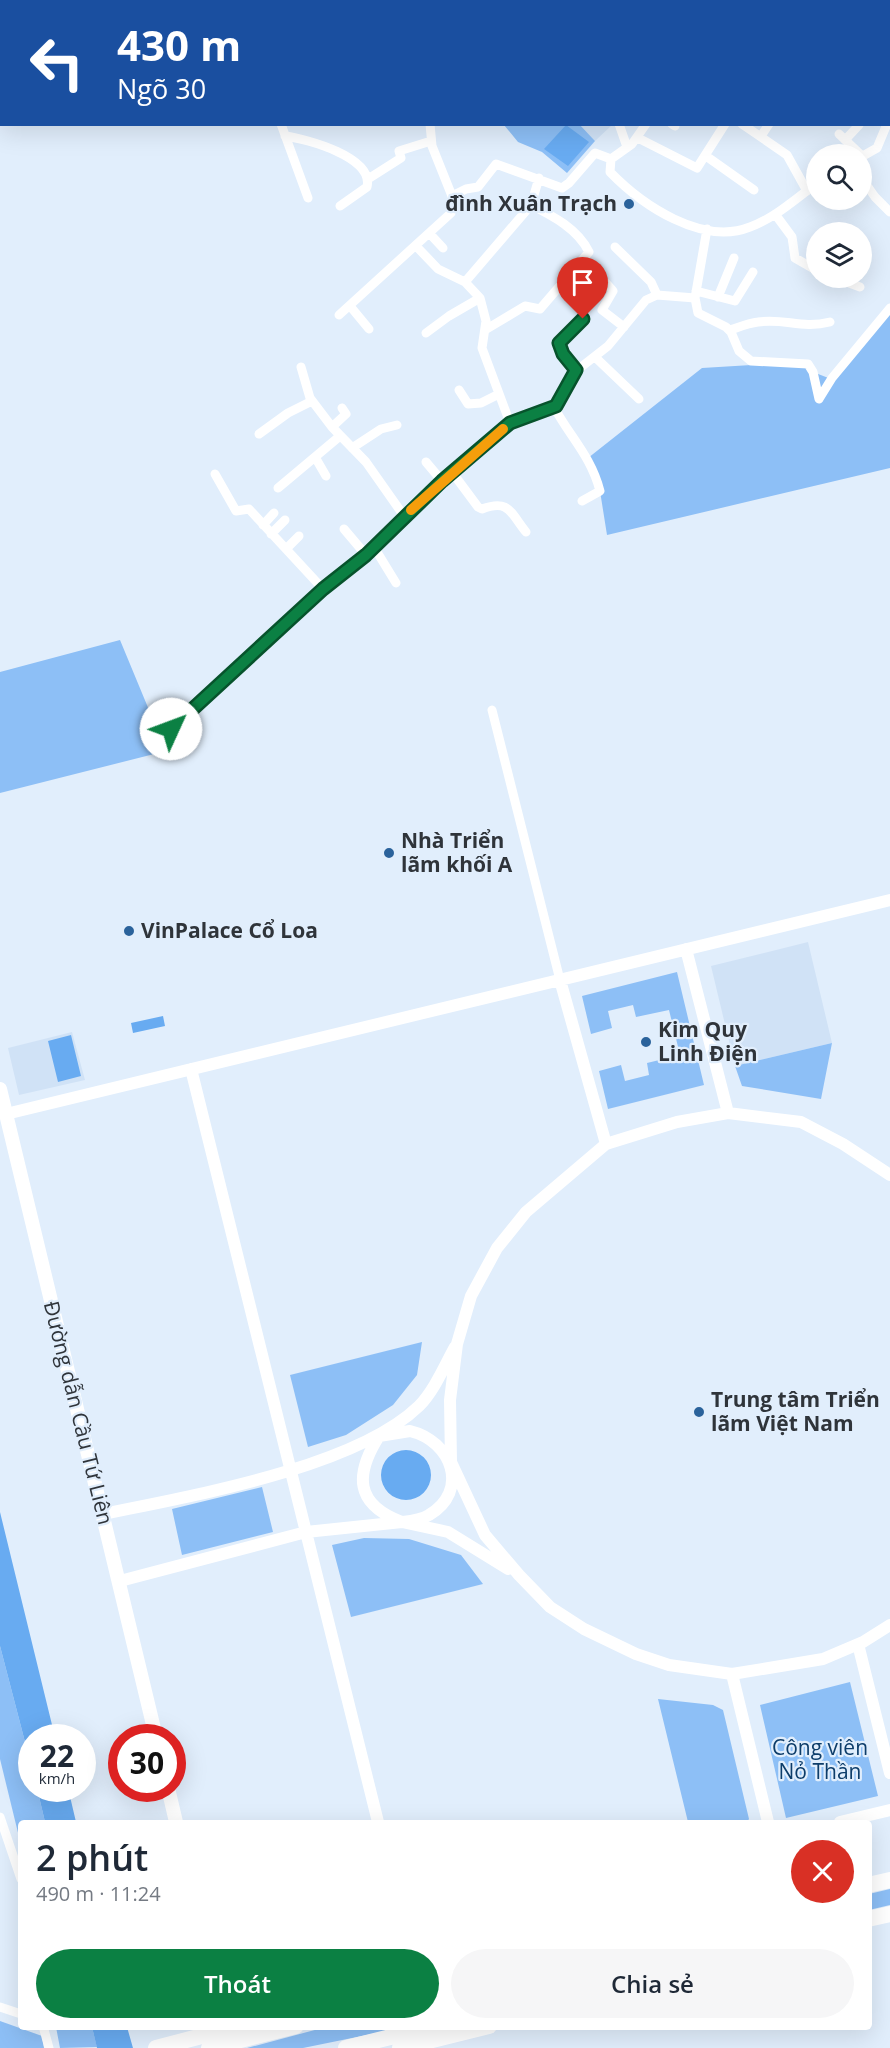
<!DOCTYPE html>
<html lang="vi">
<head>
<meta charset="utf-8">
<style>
  body { margin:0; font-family:"Open Sans",sans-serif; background:#f6f6f7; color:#1f2937; height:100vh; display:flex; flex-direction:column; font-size:22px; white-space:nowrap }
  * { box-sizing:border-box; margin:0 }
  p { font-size:20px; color:#747a83 }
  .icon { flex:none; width:33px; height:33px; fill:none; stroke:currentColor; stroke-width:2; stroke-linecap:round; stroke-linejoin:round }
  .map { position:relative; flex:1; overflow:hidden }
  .side { position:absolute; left:18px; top:1820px; width:854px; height:210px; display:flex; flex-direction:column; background:#fff; border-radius:6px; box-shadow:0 6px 24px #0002 }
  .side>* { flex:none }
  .top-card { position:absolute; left:0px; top:0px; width:891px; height:126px; box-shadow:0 6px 24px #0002; background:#1a4fa0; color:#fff; overflow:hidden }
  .buttons { position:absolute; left:806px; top:144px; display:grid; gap:12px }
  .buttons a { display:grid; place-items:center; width:66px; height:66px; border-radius:50%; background:#fff; box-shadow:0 6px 24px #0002; font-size:30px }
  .speed { position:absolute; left:18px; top:1724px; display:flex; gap:12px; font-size:30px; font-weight:700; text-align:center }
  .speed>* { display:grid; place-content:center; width:78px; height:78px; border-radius:50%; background:#fff; box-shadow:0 6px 24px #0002; line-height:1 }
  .speed small { font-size:15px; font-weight:400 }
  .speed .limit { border:9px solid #d22; background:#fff; color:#111 }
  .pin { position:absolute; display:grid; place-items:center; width:51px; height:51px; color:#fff; margin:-62px -26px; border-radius:50% 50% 50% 0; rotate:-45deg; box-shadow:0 0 6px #0007 }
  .pin .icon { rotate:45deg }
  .me { position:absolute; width:66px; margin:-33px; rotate:47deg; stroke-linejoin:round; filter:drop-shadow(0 0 4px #0008) }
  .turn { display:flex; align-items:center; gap:21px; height:126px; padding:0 18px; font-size:27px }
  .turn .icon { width:78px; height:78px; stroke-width:2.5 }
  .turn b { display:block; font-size:42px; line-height:51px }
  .round { display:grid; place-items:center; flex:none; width:63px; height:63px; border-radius:32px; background:#f6f6f7 }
  .summary { display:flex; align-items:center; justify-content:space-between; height:102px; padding:0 18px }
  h1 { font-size:36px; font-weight:600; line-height:45px }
  .cta { display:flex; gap:12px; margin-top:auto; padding:12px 18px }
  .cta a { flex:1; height:69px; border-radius:36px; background:#0b8043; color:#fff; font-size:24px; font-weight:600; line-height:69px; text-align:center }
  .cta a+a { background:#f6f6f7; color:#1f2937 }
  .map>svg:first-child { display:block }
  .built { fill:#d0e2f6 }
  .green { fill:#8dbff6 }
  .water { fill:#68abf1 }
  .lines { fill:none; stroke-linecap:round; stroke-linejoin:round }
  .street { stroke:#fff; stroke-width:9 }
  .secondary { stroke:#fff; stroke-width:12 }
  .primary { stroke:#fff; stroke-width:14 }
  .highway { stroke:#fff; stroke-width:16 }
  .route-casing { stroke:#07532c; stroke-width:15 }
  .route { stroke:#0b8043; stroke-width:10 }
  .slow { stroke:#f59e0b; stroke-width:10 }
  .poi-dot { fill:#2a629b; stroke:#e1eefc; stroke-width:2 }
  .labels { text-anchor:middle; stroke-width:4.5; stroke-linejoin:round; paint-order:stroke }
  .poi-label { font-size:21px; font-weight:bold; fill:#2f343a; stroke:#e1eefc; text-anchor:start }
  .street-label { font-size:21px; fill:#2f343a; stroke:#e1eefc }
  .park-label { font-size:21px; fill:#0d3d6a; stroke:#e1eefc }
</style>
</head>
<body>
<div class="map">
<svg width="890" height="2048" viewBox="0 0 890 2048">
  <rect width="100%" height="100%" fill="#e1eefc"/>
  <path class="built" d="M580 125H612L595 141Z
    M808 942 832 1043 735 1066 711 966Z
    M72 1032 85 1080 19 1095 8 1048Z"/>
  <path class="green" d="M504 125H580L595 141 567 173 542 152 518 142Z
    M890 308V468L607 535 600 491 588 458 702 368 802 362 813 372 831 379Z
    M120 640 166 751 0 793V672Z
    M677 972 704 1085 608 1109 599 1071 621 1065 625 1081 649 1075 647 1063 680 1055 669 1010 636 1017 633 1005 608 1011 612 1028 591 1034 582 996Z
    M832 1043 821 1099 742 1086 735 1066Z
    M422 1342 417 1375 393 1405 346 1435 308 1447 290 1375Z
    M262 1487 273 1532 182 1555 172 1509Z
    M364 1538 409 1539 461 1555 483 1584 351 1617 332 1545Z
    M0 1646 31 1765 32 1788H37L45 1822H21V1845L0 1759Z
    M850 1682 878 1796 786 1818 760 1705Z
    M658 1699 713 1705 723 1710 749 1819 747 1822H688Z
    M890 1889V1905L869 1910V1894Z
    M0 2021 42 2036 44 2048H0Z
    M56 2027H92L97 2047 60 2048Z
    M326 2027H406L303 2048H247Z"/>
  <path class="water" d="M566 125 589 142 568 166 544 149Z
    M163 1016 165 1026 133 1033 131 1023Z
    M71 1035 81 1076 58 1082 48 1041Z
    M381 1475a25 25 0 1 1 50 0a25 25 0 1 1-50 0Z
    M0 1512 55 1737H32L31 1765 0 1646Z
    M37 1788H68L76 1822H45Z
    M92 2027H127L133 2048H97Z"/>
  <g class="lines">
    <path class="street" d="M433 0 434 2
      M520 0 521 2
      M770 0 773 2
      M867 0 868 2
      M300 2 305 0
      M704 2 705 0
      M881 2 882 0
      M890 84V85
      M890 116V114
      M281 124 308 198
      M619 124 627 147
      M672 124 675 126
      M742 124 787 155 807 191
      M839 134 860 154
      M285 136C307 139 374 157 367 187L340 206
      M761 136 769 124
      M638 138 697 168 725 124
      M845 140 859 125
      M706 156 754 190
      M861 157 877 148 887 124
      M611 159 610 172C642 205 702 246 750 227 775 218 795 199 816 184
      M611 159 632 144 646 124
      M861 177 875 197 890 212
      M368 179 401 158 399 151 431 141
      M452 196 466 189 478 187 496 164 562 188 569 183 595 153 611 159
      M775 214 792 237 795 258 816 270
      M707 229 695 298 698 313 726 327 731 332 739 351 751 361 808 364 813 372 819 399
      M430 234 443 248
      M417 247 438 269 465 282 480 298 486 321 482 348 510 423
      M615 247 651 282 657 295
      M836 278 860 287
      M465 282 531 205 539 178
      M606 283 613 291 602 310 624 327
      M696 291 735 301 753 272
      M718 297 734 258
      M350 306 369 329
      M339 315 451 213 452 196 432 146 430 124
      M485 330 525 306 540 309 589 252C578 229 553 216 531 205
      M730 330C739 327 749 323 758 322 785 318 801 329 830 322
      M426 333 449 316 480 298
      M595 357 639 399
      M301 367 310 398 332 427 366 462 404 516
      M576 371 563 354 559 343 583 319
      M459 390 468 404 481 403 499 394
      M819 399 832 378 890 308
      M554 407C570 437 591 456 600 491L582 501
      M332 427 346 414 342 408
      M259 434 288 413 312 401
      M352 448 381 429 397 425
      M315 457 326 476
      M426 462 442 481
      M452 472 478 507 482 509C509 499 510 512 526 532
      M215 474 236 511 249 509 323 589
      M278 488 340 436
      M263 525 274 513
      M344 529 366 555
      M271 534 285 520
      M374 547 396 583
      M286 549 299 536
      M492 710 560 980
      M171 729 323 589 366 555 452 472 510 423 531 418 556 406 576 371 608 346 646 300 657 295 695 298
      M0 1817 21 1879
      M0 2007 21 2014
      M43 2026 49 2048"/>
    <path class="secondary" d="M686 949 728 1113
      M560 980 606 1144
      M191 1069 378 1822
      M6 1114 890 900
      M890 1175 843 1144 801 1122 728 1113 677 1122 606 1144 526 1212 497 1248 471 1296 457 1344 450 1400 451 1462 485 1535 519 1575 550 1607 584 1629 636 1654 669 1665 732 1674 823 1659 863 1642 890 1625
      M410 1431C452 1441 470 1491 429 1515 421 1520 411 1521 402 1522 354 1504 355 1474 379 1436Z
      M103 1514C190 1496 355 1468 419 1406 434 1391 445 1365 455 1347
      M120 1581 306 1532 402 1522 448 1532 508 1569
      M858 1644 890 1773
      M732 1674 768 1822
      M840 1822 890 1810"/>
    <path class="primary" d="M0 1089 156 1737
      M168 1788 176 1822"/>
    <path class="highway" d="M868 1885 890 1880
      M868 1919 890 1914
      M156 2048 240 2026
      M209 2048 296 2026
      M346 2048 435 2026
      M400 2048 489 2026"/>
  </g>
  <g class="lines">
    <defs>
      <path id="route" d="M171 729 323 589 366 555 442 481 510 423 556 406 576 370 563 354 559 343 583 319"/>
    </defs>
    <use href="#route" class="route-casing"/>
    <use href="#route" class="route"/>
    <path class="slow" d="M411 510 503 429"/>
  </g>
  <g class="poi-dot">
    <circle cx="629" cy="204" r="6"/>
    <circle cx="389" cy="853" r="6"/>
    <circle cx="129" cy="931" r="6"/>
    <circle cx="646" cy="1042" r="6"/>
    <circle cx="699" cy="1412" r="6"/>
  </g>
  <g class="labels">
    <g class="poi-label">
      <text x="617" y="211" text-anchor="end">đình Xuân Trạch</text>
      <text x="401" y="848">Nhà Triển<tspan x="401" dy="24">lãm khối A</tspan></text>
      <text x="141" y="938">VinPalace Cổ Loa</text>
      <text x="658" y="1037">Kim Quy<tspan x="658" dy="24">Linh Điện</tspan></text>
      <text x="711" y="1407">Trung tâm Triển<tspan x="711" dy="24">lãm Việt Nam</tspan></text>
    </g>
    <g class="street-label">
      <text transform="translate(78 1413) rotate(76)" y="7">Đường dẫn Cầu Tứ Liên</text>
    </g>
    <g class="park-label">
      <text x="820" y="1755">Công viên<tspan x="820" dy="24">Nỏ Thần</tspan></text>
    </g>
  </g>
</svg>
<div class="buttons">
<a><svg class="icon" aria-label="search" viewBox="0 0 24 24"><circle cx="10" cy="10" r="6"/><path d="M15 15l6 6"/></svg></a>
<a><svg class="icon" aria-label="layers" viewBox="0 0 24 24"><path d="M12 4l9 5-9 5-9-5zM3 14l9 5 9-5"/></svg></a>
</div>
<div class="speed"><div>22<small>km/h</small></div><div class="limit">30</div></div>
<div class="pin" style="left:583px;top:319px;background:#d93025"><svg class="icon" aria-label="arrive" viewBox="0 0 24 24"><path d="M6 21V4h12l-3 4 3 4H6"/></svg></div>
<svg class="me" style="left:171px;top:729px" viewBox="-20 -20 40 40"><circle r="19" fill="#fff"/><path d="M0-13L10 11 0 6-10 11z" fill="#0b8043"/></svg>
<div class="top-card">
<div class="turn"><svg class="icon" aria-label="left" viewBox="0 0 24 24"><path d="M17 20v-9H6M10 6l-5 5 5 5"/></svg><div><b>430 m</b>Ngõ 30</div></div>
</div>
<section class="side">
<div class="summary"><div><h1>2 phút</h1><p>490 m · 11:24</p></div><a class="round" style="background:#d93025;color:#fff"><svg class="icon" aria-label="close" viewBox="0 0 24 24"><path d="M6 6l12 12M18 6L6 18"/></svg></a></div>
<div class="cta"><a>Thoát</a><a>Chia sẻ</a></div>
</section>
</div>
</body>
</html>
